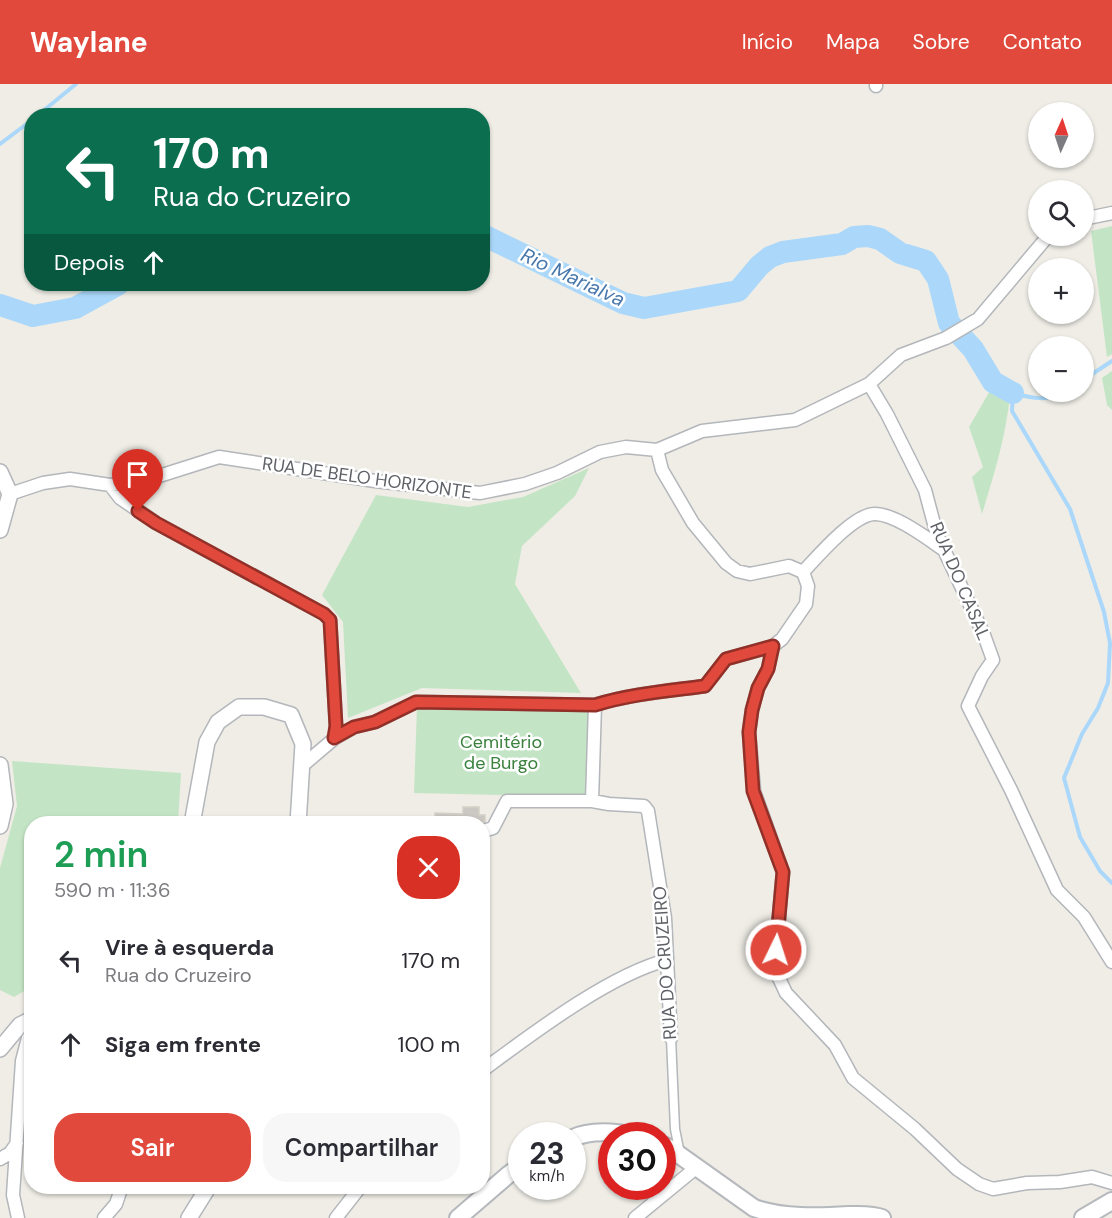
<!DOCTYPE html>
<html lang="pt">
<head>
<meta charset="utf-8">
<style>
  body { margin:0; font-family:"DM Sans",sans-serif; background:#f7f7f7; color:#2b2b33; height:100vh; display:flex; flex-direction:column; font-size:22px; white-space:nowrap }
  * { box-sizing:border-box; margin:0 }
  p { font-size:20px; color:#7c7c81 }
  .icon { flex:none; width:33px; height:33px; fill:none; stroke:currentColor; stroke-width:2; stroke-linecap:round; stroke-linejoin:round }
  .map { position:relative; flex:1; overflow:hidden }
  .side { position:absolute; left:24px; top:732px; width:466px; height:378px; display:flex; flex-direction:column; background:#fff; border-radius:24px; box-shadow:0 2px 4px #0004 }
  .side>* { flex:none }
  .guide { position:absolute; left:24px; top:24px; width:466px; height:183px; border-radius:24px; box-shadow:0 2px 4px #0004; background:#0b6e4f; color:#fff; overflow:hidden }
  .needle { width:39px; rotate:3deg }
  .buttons { position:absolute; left:1028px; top:18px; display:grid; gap:12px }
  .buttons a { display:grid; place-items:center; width:66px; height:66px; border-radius:50%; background:#fff; box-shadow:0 2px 4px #0004; font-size:30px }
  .speed { position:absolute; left:508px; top:1038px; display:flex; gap:12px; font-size:30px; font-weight:700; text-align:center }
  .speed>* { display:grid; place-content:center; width:78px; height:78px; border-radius:50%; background:#fff; box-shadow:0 2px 4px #0004; line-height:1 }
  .speed small { font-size:15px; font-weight:400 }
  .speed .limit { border:9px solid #d22; background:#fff; color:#111 }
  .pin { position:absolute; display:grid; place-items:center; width:51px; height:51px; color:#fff; margin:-62px -26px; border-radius:50% 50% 50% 0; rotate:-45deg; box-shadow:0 0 6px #0007 }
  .pin .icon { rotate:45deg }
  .me { position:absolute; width:66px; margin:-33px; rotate:4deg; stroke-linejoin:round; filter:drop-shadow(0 0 4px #0008) }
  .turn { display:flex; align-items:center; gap:21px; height:126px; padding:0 30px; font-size:27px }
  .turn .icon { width:78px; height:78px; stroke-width:2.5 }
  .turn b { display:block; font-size:42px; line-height:51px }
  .then { display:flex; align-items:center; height:57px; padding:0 30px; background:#0003; gap:12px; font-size:22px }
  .round { display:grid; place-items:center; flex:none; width:63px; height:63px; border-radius:24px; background:#f7f7f7 }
  .summary { display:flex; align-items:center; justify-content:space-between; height:102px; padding:0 30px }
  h1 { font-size:36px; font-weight:600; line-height:45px; color:#1e9e55 }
  .button { display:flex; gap:12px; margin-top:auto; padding:12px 30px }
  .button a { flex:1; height:69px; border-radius:24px; background:#e0493c; color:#fff; font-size:24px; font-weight:600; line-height:69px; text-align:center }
  .button a+a { background:#f7f7f7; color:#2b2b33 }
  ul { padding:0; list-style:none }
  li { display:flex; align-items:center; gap:18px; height:84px; padding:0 30px }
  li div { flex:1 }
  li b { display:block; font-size:22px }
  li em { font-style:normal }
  header { display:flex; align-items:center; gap:36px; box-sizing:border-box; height:84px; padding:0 30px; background:#e0493c; color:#fff }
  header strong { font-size:28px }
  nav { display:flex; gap:33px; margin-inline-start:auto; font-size:21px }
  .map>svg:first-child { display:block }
  .green { fill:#c4e5c5 }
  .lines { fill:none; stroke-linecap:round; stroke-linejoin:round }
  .stream { stroke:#abd8fa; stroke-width:4 }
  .river { stroke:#abd8fa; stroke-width:22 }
  .building { fill:#cbc8c4; stroke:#d4cfc5; stroke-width:1.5 }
  .pedestrian-casing { stroke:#b3b6ba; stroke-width:11 }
  .minor-casing { stroke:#b3b6ba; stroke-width:15 }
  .tertiary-casing { stroke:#b3b6ba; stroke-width:18 }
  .secondary-casing { stroke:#b5b8bd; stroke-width:20 }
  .pedestrian { stroke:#fff; stroke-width:8 }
  .minor { stroke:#fff; stroke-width:12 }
  .tertiary { stroke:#fff; stroke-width:15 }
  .secondary { stroke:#fff; stroke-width:16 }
  .route-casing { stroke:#922f27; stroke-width:15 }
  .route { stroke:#e0493c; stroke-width:10 }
  .labels { text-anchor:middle; stroke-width:5; stroke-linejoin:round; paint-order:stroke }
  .street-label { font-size:18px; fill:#5e6166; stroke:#fff }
  .park-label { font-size:18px; fill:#3a813d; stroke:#fff }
  .water-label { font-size:20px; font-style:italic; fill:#4878ac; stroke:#fff }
</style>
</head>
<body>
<header>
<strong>Waylane</strong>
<nav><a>Início</a><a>Mapa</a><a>Sobre</a><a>Contato</a></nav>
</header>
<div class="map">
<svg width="1112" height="1134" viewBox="0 0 1112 1134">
  <rect width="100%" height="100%" fill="#efede6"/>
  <path class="green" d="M1112 142V270L1107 273 1091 147Z
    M1112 287V326L1107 321 1102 294Z
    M991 305 1010 311C1006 352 994 391 982 430L972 393 983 383 969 343Z
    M589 384 575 412 522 462 515 500 581 609 422 604 348 634 343 538 322 511 376 411 468 423 523 413Z
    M417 623 588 628 586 713 414 709Z
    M12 677 181 689 178 739 32 740 31 903 14 913 0 906V784L17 722Z"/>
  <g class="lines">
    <path class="stream" d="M37 32 76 0
      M0 60 32 36
      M1083 296 1112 277
      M1065 308C1048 318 1031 314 1013 309L1012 327 1070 425 1104 528 1110 559 1108 599 1098 624 1082 650 1064 694 1080 753 1100 787 1112 799"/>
    <path class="river" d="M483 151 623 219 644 224 738 207 759 182 770 173 783 168 842 160 854 153 868 152 880 155 900 169 926 177 938 195 949 239 973 265 993 298 1013 309
      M0 221 33 232 75 224 119 200"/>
  </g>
  <path class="building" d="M463 723H479V731H485V738L480 740H435V729L463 730Z"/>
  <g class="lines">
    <defs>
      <path id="pedestrian" d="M671 954 675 1045 680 1070"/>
      <path id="minor" d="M876 2V0
        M1083 135 1112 129
        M869 300 887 330 925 406 937 451 984 551 993 576 982 592 968 622 1011 706 1057 806 1084 833 1112 878
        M110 401 120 414 156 439 324 530 330 536 336 642 335 654 302 682
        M10 410 43 399 70 395 110 401 137 399 219 373 375 397 480 409 525 400 557 389 600 368 626 363 657 366 702 347 795 336 869 300 901 271 946 254 978 235 1048 152
        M803 488C818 472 853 431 874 430 894 429 928 455 944 466
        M773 562 768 585 758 604 752 626 749 648 754 707 783 788 776 866 778 892 786 909 835 961 853 994 915 1045 957 1085 979 1100 993 1105 1027 1099 1060 1098 1092 1093 1112 1099
        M335 654 354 643 375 638 416 618 595 621C631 610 668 607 705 602L726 575 773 562 782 555 806 520 808 502 803 488 789 482 750 490 737 487 726 479 693 439 662 386 657 366
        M592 717 595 621
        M483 747 493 744 507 717H592L609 720 644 722 648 727 665 834 671 954
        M483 986C532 950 609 891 667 876
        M0 1075 10 1069 17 1059
        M18 1134 13 1111 22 977 28 954 32 950
        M104 1134 116 1120 122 1102
        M336 1134 361 1102
        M635 1134 697 1083"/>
      <path id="tertiary" d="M0 388 10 410 0 446
        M0 681 5 720 0 742
        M192 740 207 658 218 638 239 623H264L291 631 303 660 298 740
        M0 965 20 941 32 935
        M189 1134 209 1102"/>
      <path id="secondary" d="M573 1054C592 1045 616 1048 635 1052
        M663 1061 671 1065 754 1124C783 1134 817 1133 849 1131 860 1131 872 1130 882 1134
        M458 1134 508 1091 522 1081
        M1083 1134 1112 1117"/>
    </defs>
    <use href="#pedestrian" class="pedestrian-casing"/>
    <use href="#minor" class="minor-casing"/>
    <use href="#tertiary" class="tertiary-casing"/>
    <use href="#secondary" class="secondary-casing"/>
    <use href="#pedestrian" class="pedestrian"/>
    <use href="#minor" class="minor"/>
    <use href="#tertiary" class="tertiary"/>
    <use href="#secondary" class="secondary"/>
  </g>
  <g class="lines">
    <defs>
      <path id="route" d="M138 427 156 439 324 530 330 536 336 642 334 654 354 643 375 638 416 618 595 621C631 610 668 607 705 602L726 575 773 562 768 585 758 604 752 626 749 648 753 707 783 788 776 866"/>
    </defs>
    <use href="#route" class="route-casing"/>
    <use href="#route" class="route"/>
  </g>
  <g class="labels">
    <g class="street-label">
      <text transform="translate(367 394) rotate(8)" y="6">RUA DE BELO HORIZONTE</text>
      <text transform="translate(960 497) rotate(67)" y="6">RUA DO CASAL</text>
      <text transform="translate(665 879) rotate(-94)" y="6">RUA DO CRUZEIRO</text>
    </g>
    <g class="park-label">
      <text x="501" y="664">Cemitério<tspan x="501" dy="21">de Burgo</tspan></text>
    </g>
    <g class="water-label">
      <text transform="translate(573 193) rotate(25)" y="7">Rio Marialva</text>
    </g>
  </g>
</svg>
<div class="buttons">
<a><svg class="needle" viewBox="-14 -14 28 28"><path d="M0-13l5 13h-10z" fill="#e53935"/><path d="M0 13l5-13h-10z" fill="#7c7c81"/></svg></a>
<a><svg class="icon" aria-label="search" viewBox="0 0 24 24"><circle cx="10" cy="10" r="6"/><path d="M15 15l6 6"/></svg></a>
<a>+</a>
<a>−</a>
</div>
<div class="speed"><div>23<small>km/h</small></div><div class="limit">30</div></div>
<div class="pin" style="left:138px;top:427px;background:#d93025"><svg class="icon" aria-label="arrive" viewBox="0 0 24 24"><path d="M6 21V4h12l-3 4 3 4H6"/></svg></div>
<svg class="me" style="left:776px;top:866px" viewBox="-20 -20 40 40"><circle r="17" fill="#e0493c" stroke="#fff" stroke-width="3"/><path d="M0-11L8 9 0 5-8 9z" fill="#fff"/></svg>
<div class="guide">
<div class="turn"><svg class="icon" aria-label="left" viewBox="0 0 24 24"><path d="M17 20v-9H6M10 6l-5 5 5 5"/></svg><div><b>170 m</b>Rua do Cruzeiro</div></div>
<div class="then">Depois<svg class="icon" aria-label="ahead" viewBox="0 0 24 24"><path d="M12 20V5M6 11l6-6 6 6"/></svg></div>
</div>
<section class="side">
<div class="summary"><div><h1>2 min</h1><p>590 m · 11:36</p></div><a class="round" style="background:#d93025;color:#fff"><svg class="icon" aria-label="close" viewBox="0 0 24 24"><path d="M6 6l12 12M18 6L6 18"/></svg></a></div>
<ul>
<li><svg class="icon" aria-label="left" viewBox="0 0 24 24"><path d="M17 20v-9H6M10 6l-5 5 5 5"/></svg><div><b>Vire à esquerda</b><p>Rua do Cruzeiro</p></div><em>170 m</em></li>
<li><svg class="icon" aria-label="ahead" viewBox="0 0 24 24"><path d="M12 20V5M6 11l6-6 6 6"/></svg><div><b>Siga em frente</b></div><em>100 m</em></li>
</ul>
<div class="button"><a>Sair</a><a>Compartilhar</a></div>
</section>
</div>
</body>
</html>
